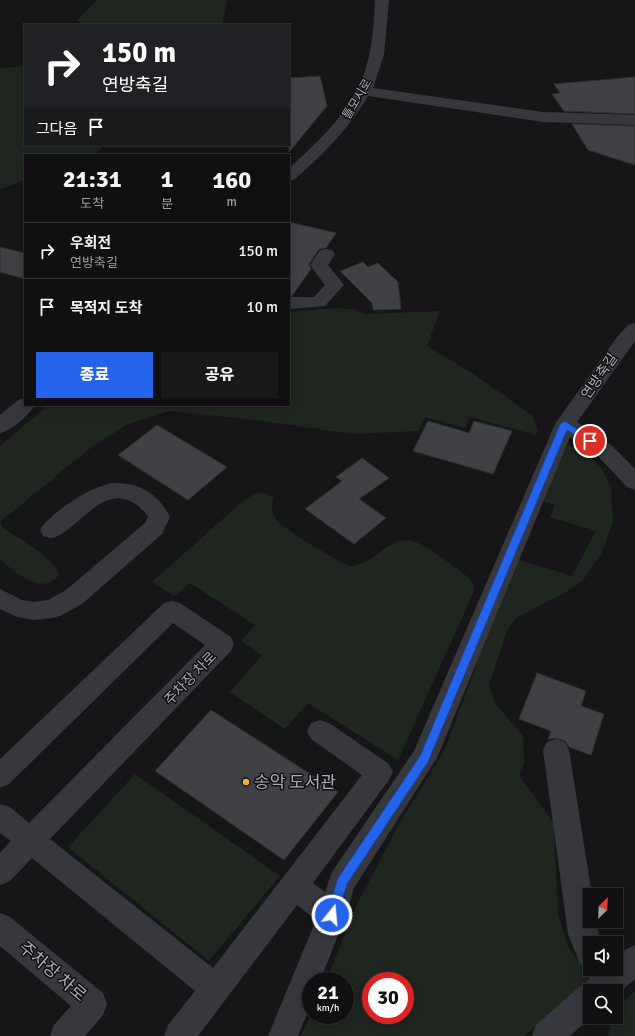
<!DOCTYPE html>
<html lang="ko">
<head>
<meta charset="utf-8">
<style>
  body { margin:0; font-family:Signika,"Noto Sans KR",sans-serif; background:#19191b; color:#f1f3f6; height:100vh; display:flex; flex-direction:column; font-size:15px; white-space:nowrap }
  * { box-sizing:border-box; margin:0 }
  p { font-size:13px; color:#9c9d9f }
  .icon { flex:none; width:22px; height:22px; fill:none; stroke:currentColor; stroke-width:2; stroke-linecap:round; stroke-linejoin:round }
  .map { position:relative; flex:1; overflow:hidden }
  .panel { position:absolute; left:24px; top:154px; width:266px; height:252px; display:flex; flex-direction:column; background:#101012; border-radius:0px; box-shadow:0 2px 10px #0003,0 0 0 1px #303032 }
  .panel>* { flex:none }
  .guide { position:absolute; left:24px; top:24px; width:266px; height:122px; border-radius:0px; box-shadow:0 2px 10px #0003,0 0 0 1px #303032; background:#202124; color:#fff; overflow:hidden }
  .needle { width:26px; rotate:24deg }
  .fabs { position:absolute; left:583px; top:888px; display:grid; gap:8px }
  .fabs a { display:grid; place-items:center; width:40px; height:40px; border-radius:0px; background:#101012; box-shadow:0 2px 10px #0003,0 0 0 1px #303032; font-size:20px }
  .speed { position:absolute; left:302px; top:972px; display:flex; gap:8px; font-size:20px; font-weight:700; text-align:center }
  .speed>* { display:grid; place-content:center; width:52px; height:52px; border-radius:50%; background:#101012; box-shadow:0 2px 10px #0003,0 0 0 1px #303032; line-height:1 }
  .speed small { font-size:10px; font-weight:400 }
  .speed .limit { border:6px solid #d22; background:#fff; color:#111 }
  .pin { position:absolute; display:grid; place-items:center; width:34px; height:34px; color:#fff; margin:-17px; border:2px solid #fff; border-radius:50%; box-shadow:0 1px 4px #0007 }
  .me { position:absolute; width:44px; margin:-22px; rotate:17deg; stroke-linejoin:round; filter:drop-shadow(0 0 3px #0008) }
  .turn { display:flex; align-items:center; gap:14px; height:84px; padding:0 12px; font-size:18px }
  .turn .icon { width:52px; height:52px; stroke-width:2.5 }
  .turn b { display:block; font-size:28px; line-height:34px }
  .then { display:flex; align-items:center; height:38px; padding:0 12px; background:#0003; gap:8px; font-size:15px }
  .eta { display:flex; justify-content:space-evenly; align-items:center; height:68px; text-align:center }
  .eta b { font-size:24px; font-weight:800; line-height:28px }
  .primary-button { display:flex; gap:8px; margin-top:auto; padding:8px 12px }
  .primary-button a { flex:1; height:46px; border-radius:0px; background:#2563eb; color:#fff; font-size:16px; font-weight:800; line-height:46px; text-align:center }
  .primary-button a+a { background:#19191b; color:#f1f3f6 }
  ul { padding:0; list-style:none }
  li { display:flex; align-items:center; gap:12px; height:56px; padding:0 12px; border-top:1px solid #303032 }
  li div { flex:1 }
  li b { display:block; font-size:15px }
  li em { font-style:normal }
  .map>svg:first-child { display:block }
  .green { fill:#1e261f; fill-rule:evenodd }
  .building { fill:#404145; stroke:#303034 }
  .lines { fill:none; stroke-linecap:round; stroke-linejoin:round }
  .minor { fill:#37383d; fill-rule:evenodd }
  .route { fill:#2563eb; stroke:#184099 }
  .poi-dot { fill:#f2b134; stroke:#111113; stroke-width:1.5 }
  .labels { text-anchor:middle; stroke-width:3; stroke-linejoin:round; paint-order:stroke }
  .far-street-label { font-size:12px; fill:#a8adb8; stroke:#111113 }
  .street-label { font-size:14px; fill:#a8adb8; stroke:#111113 }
  .near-poi-label { font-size:17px; fill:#a8adb8; stroke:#111113; text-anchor:start }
  .near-street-label { font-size:17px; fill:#a8adb8; stroke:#111113 }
</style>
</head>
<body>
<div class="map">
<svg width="635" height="1036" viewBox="0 0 635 1036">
  <rect width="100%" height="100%" fill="#161618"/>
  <path class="green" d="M97 0H227L222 25H85L77 20Z
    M25 66V145H105L94 155H25V180L0 189V68Z
    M336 308 353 309 364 314 440 311 427 346 475 375 513 402 533 417 538 432 535 435 470 417 465 428 425 417 418 431 353 434 256 420 170 411 128 424 93 446 1 521V525L5 529C20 540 55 557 59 575 42 597 16 572 0 560V446L48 405H289V312Z
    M563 444 581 449 601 467 611 488 613 523 601 554 583 580 566 592 516 618 507 631 489 685 495 703 523 736 524 764 519 775 554 824 558 915 569 949 594 978 524 1036H300L311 1015H345V981H326L356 906 399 824 444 751 475 669 476 655 516 559 572 576 596 531 550 517 555 505 540 500ZM371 981H405V1015H371Z
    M263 493 274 497C270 505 272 516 278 522 285 529 344 566 351 566 357 567 365 562 370 559 378 554 387 546 396 542 415 535 433 552 448 562 458 570 471 576 475 589L398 760 308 703 285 729 230 692 262 655 241 641 255 625 190 583 174 596 152 582 243 501 255 494Z
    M135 774 280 876 209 961 68 847Z
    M635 991V1036H608L613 1017H616V1007Z"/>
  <path class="building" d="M320 76 327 106 289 152V78Z
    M635 77V114L564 111 552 94 560 93 554 84Z
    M572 124 635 126V165L588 150Z
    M289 222 336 233 326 248 319 249 309 264 311 269 292 296H289Z
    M0 247 25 253V279L0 272Z
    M363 262 368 267 378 263 398 282 401 309 373 310 372 303 340 271Z
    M428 421 469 433 474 421 512 431 493 474 413 451Z
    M157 425 227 467 188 500 118 455Z
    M362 458 389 478 359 499 386 518 354 544 305 509 342 481 336 477Z
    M537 673 586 691 581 706 604 714 591 755 569 747 565 741 556 738 548 739 551 731 519 719Z
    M211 710 338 792 284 860 155 771Z"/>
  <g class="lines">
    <path class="minor" d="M375 0H389L384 55 373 88 543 112 635 115V125L543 122 368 96C350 128 322 155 295 179L289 181V168C321 140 356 106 367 64 373 43 374 21 375 0Z
      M326 249 332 250 335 254 328 265 344 285 325 306 289 309V297H314L325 285 310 265 320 250Z
      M635 323V341L577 422 610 444 635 469V490L627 487 596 454 570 437 437 758 354 888 346 915 320 981H311V1004L298 1036H268L316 920 297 905 198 1036H164L168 1025 195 991 32 858 10 881 0 885V853L11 841 0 833V804L10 807 29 823 205 645 173 623 9 784 0 788V759L164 603 172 601 180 603 231 637 234 644 231 651 50 839 213 968 362 775 311 739 307 731 311 723 320 720 329 723 389 764 393 772 389 780 313 883 325 892 332 872 414 751 555 424 617 337 628 325Z
      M25 398V405H35C28 416 12 430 0 433V415L18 400Z
      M112 483C139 482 158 493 170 517L162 534 82 604 60 616 52 618 34 620 17 617 0 609V589L22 600 34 602 48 600 66 590 145 523 148 517C144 510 137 504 130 501 102 488 79 526 58 536 52 539 49 538 43 536L40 530C47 517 80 494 94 489 100 486 106 485 112 483Z
      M556 739 565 742 569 750 592 895H590V921H596L601 943H590V969L580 964 568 934 543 750 547 742Z
      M0 913 10 917 103 993 107 1004 103 1015 85 1036H50L54 1025 71 1006 0 946Z
      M635 945V979L616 995V991H590V1017H591L570 1036H532L536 1025 579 987 586 985C591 971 603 969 616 969V957L625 950Z"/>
  </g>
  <path class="route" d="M565 421 594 441 593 443H587L567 430 428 762 347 884 337 919 332 921 328 919 326 915 338 878 420 756 560 424Z"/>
  <circle class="poi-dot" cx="246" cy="782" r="4"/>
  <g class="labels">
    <g class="far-street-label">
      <text transform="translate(357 99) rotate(-59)" y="4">틀모시로</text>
    </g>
    <g class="street-label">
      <text transform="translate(599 376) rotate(-55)" y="5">연방축길</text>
      <text transform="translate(190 678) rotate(-46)" y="5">주차장 차로</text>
    </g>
    <g class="near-poi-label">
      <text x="254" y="788">송악 도서관</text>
    </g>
    <g class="near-street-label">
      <text transform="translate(53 971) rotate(40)" y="6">주차장 차로</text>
    </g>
  </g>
</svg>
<div class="fabs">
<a><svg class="needle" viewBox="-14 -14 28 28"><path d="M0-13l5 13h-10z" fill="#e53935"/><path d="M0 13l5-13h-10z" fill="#9c9d9f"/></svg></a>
<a><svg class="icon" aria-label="sound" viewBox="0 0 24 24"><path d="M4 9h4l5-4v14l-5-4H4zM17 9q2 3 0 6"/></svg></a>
<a><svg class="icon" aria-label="search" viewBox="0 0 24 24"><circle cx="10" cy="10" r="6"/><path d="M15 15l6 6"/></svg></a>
</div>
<div class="speed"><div>21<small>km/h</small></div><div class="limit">30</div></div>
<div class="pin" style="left:590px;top:441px;background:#d93025"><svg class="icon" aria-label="arrive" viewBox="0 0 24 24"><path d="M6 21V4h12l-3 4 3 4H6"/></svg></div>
<svg class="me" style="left:332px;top:915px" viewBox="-20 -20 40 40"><circle r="17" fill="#2563eb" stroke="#fff" stroke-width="3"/><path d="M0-11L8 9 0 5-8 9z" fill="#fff"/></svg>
<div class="guide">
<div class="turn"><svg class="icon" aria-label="right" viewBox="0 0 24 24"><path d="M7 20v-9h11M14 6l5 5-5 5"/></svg><div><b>150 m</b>연방축길</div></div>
<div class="then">그다음<svg class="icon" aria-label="arrive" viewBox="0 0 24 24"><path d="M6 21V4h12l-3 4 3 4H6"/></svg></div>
</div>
<section class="panel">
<div class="eta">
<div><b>21:31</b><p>도착</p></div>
<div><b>1</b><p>분</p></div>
<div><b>160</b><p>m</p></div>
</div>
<ul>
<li><svg class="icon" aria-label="right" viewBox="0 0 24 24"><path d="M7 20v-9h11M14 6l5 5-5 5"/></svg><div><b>우회전</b><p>연방축길</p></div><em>150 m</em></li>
<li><svg class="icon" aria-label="arrive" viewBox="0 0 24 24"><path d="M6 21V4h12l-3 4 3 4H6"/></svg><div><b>목적지 도착</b></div><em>10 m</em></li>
</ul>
<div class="primary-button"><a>종료</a><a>공유</a></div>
</section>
</div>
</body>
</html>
